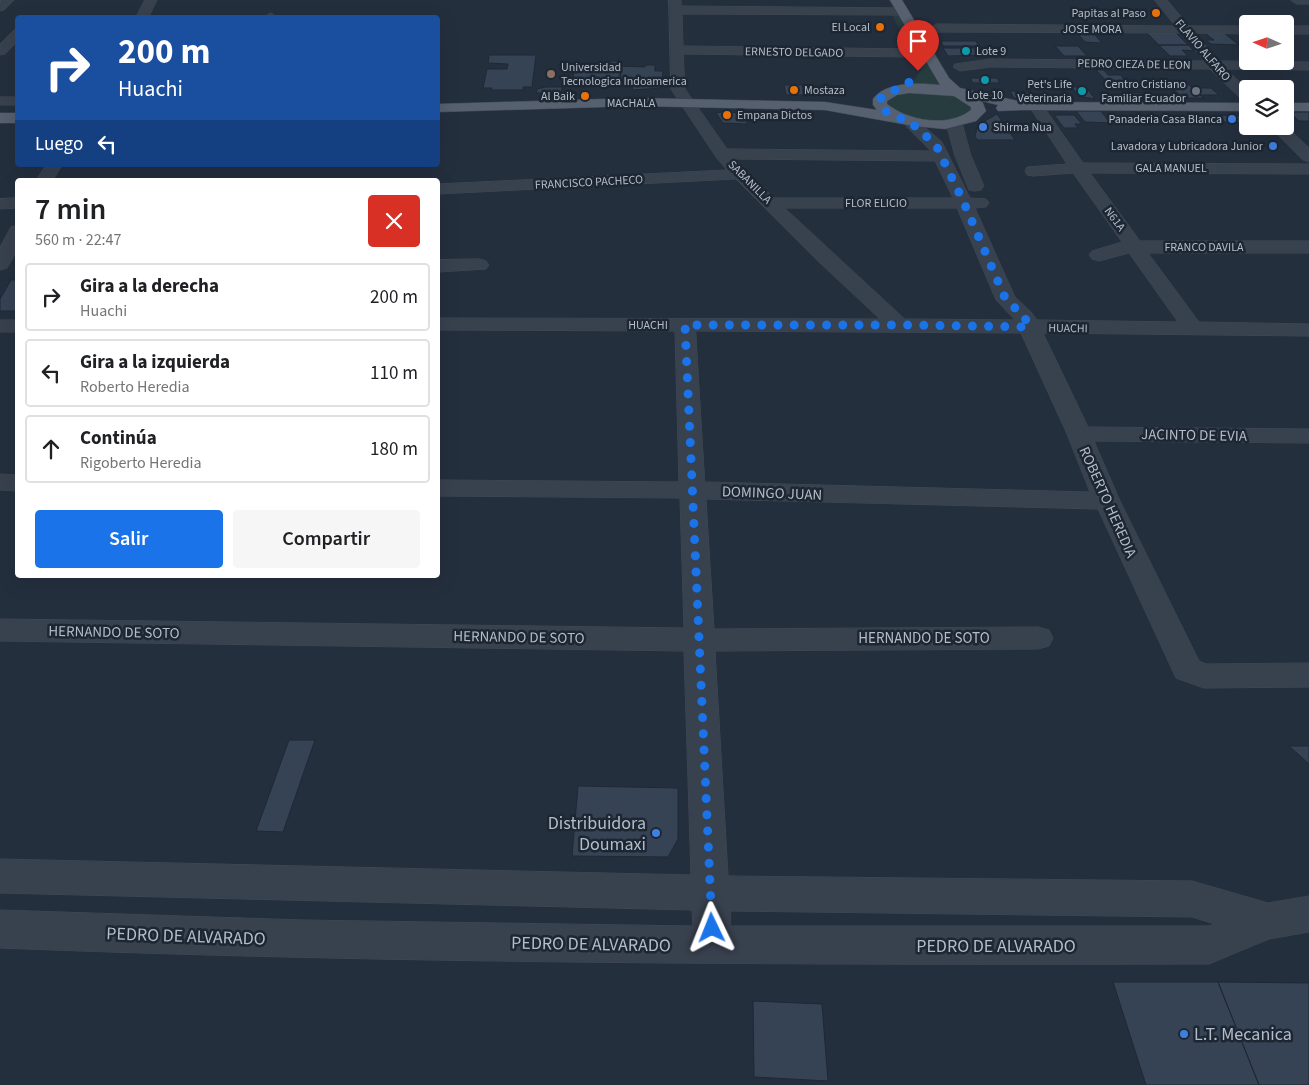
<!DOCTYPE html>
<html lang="es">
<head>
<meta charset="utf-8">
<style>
  body { margin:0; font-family:"Source Sans 3",sans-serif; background:#f6f6f6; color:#202124; height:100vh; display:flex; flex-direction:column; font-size:19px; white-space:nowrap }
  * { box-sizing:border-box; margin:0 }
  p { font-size:16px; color:#757577 }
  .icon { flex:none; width:28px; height:28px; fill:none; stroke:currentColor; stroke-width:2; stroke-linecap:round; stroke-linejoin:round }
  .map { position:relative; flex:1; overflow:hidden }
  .sheet { position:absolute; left:15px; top:178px; width:425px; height:400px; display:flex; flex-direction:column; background:#fff; border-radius:5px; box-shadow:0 5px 20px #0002 }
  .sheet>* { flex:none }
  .banner { position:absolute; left:15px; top:15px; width:425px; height:152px; border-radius:5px; box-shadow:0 5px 20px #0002; background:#1a4fa0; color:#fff; overflow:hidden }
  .needle { width:32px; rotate:273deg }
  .controls { position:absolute; left:1239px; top:15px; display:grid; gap:10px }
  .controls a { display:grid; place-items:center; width:55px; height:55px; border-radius:5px; background:#fff; box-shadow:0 5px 20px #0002; font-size:25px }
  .pin { position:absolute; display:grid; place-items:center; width:42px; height:42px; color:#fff; margin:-51px -21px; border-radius:50% 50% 50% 0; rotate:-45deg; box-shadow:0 0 5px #0007 }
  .pin .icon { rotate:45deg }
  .me { position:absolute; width:55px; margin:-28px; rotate:358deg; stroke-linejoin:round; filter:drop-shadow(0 0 4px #0008) }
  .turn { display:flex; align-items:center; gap:18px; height:105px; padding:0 20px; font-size:22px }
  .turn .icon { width:65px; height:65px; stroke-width:2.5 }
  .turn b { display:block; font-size:35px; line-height:42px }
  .then { display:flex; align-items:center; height:48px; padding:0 20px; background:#0003; gap:10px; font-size:19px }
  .round { display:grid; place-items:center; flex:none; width:52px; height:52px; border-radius:5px; background:#f6f6f6 }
  .head { display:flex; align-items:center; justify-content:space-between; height:85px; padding:0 20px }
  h1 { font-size:30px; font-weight:600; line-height:38px }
  .primary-button { display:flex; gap:10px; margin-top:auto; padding:10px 20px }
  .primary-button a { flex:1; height:58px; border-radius:5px; background:#1a73e8; color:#fff; font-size:20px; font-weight:600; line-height:58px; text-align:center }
  .primary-button a+a { background:#f6f6f6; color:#202124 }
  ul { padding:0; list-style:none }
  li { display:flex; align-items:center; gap:15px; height:68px; margin:0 10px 8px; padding:0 10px; border:2px solid #e0e0e0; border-radius:5px }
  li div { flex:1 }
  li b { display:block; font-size:19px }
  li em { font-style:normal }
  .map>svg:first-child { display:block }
  .green { fill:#263c3f }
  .building { fill:#364354; stroke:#1f2835 }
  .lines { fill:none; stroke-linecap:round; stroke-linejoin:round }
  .minor-casing { stroke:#414a57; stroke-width:1 }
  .major-casing { stroke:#414a57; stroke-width:1 }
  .minor { fill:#38414e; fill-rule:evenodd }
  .major { fill:#56606e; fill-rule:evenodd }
  .route { stroke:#1a73e8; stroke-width:9; stroke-dasharray:0 16.2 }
  .food-dot { fill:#e8710a; stroke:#1d2633; stroke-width:2 }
  .culture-dot { fill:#0f9aa8; stroke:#1d2633; stroke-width:2 }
  .education-dot { fill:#8d6e63; stroke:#1d2633; stroke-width:2 }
  .worship-dot { fill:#6b7280; stroke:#1d2633; stroke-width:2 }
  .shop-dot { fill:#3f7fe0; stroke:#1d2633; stroke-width:2 }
  .labels { text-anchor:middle; stroke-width:5; stroke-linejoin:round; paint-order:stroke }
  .far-poi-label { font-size:12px; fill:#b4bcc9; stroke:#1d2633; text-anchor:end }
  .far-street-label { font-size:12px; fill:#b4bcc9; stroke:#1d2633 }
  .street-label { font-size:15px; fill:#b4bcc9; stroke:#1d2633 }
  .near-poi-label { font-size:18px; fill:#b4bcc9; stroke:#1d2633; text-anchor:end }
  .near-street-label { font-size:18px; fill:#b4bcc9; stroke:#1d2633 }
</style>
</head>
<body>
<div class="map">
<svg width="1309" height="1085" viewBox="0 0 1309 1085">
  <rect width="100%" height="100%" fill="#242f3e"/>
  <path class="green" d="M890 11 901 12 943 85 910 87 921 70Z
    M901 91 954 94 974 109 964 118 939 121 924 120 897 114 886 104 887 99Z"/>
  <path class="building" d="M1146 32H1175L1188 45H1159Z
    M1205 33H1224L1239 45 1211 44 1206 40H1214Z
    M1078 34H1094L1102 43 1085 42Z
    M941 41H976L979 46H943Z
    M1159 45H1188L1194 51 1182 50 1188 56H1170Z
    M1055 46H1078L1087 56H1064Z
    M943 48H986L989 55 948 56Z
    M489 55H536L532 87H523V90H491L492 88H483L487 69H507L508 64 488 63Z
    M609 61H620L621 81 584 84V82H573L574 64H609Z
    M646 65H655V71H663L661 88 632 90 633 86 638 83H620V66L645 67Z
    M1096 70H1104L1108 75H1121L1125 82 1108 83Z
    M970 78H997L1000 83H973Z
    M1168 84H1188L1192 88H1211L1219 95H1200L1204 98H1183Z
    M784 85H802L804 95H786Z
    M546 87H562L561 93H536L537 89Z
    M1072 87H1086L1095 99 1078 96Z
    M1010 91 1028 92 1033 99 1014 98Z
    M1123 92 1147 93 1153 99 1128 98Z
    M1076 111H1101L1110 123 1085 122Z
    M722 112 747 113V124L723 123 716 113Z
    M1289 112H1309V121H1299Z
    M997 114 1015 140H977L975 136 978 125Z
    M1054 115H1074L1082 124H1075L1078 128H1064Z
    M1218 115 1240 116 1247 123 1225 122Z
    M11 280H18V311H0V299Z
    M289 740H315L283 832 256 831Z
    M1289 746H1309V764Z
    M578 786 678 788V839L668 857 572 856Z
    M1113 982H1218L1259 1085H1146Z
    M1218 982 1309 983V1085H1259Z
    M753 1001 822 1004 828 1081 754 1077Z"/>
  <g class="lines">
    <defs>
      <path id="minor" d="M1 0H14L4 10 0 11Z
        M145 0H157L148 18H136Z
        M669 0H681V6L906 8 908 11 902 15 682 14 683 46 910 49 917 53 910 57 683 54 685 89 727 149 931 151 900 120 903 117H913L942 142 970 198 986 199 989 203 986 207 975 208 1015 297 1031 312 1037 320 1178 322 1129 253 1099 261 1092 259 1089 255 1092 251 1122 242 1073 173 1033 176 1027 175 1025 171 1027 167 1067 164 1029 106 1031 103H1041L1083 163 1309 164V174L1090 173 1140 241H1309V253H1148L1199 322 1309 324V336L1043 333 1088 427 1309 429V443L1094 441 1120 501 1199 661 1206 664 1309 663V687L1204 688 1176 678 1098 509 706 499 714 629 1038 627 1049 630 1053 638 1049 646 1038 649 715 651 728 876 1192 881 1268 903 1309 896V932L1269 939 1209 964C806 965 403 964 0 948V910L302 920 693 926 692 910 0 893V859L691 875 684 651 0 641V619L684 628 680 498 438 496V480L679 482 675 331 438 330V318L880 319 819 262 736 179 438 194V184L727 170 716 157 671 89ZM735 159 935 161 953 198H774ZM785 208H957L996 300 1015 320 905 319ZM696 331 1021 333 1067 434 1090 492 705 482ZM731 911 1192 917 1215 924 1209 926H731Z
        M1155 0H1167L1189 26H1248V34L1195 33 1218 61 1309 62V70L1226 69 1248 90V102L1243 101 1210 69 991 67 960 71 953 67 955 64 991 59 1204 61 1182 33 936 32 930 28 936 24 1175 26Z
        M1291 0H1309V4H1297Z
        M271 13 277 17 263 18Z
        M1285 26H1309V34H1285Z
        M18 29V41L5 54 0 55V44L14 30Z
        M0 97H18V105H0Z
        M954 118 959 120 962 123 971 156 984 186 981 190 975 191 969 190 955 156 946 123 949 120Z
        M1285 125 1309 148V162L1303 160 1269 126Z
        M46 165H62L53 180H37Z
        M18 198V208L0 209V199Z
        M18 226V249L7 268 0 270V247L11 227Z
        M479 259 486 261 489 265 486 269 438 272V260Z
        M0 320H18V332H0Z
        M0 474 18 475V491L0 490Z"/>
      <path id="major" d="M890 0H902L949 78 960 88 1022 102 1248 103V111L1022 110 998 111 996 108 998 105 982 101 986 111 976 121 945 129 914 126 825 110 636 106 438 112V104L636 98 825 102 877 110 873 105V99C886 81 920 83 940 85ZM909 93 954 96 971 107V110C949 128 908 121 887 104V101L897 95Z
        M1285 103H1309V111H1285Z
        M0 113H18V123H0Z"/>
    </defs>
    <use href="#minor" class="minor-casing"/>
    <use href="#major" class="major-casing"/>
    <use href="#minor" class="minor"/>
    <use href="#major" class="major"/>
  </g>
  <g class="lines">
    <path class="route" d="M712 928 685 325H900L1029 327 1024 316 1006 300 964 203 936 145 908 120 899 118 885 111 880 105V99C894 87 908 90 918 71"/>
  </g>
  <g class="food-dot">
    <circle cx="1156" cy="13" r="5"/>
    <circle cx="880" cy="27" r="5"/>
    <circle cx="794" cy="90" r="5"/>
    <circle cx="585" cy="96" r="5"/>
    <circle cx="727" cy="115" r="5"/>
  </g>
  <g class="culture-dot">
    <circle cx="966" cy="51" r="5"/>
    <circle cx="985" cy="80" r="5"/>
    <circle cx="1082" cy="91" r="5"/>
  </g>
  <circle class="education-dot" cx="551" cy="74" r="5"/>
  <circle class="worship-dot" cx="1196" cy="91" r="5"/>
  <g class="shop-dot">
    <circle cx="1232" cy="119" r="5"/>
    <circle cx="983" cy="127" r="5"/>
    <circle cx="1273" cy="146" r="5"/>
    <circle cx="656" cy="833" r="5"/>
    <circle cx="1184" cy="1034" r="5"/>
  </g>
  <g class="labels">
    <g class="far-poi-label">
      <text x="1146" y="17">Papitas al Paso</text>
      <text x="870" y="31">El Local</text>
      <text x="976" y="55" text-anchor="start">Lote 9</text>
      <text x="561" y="71" text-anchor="start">Universidad<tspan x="561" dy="14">Tecnologica Indoamerica</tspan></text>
      <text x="1072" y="88">Pet's Life<tspan x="1072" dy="14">Veterinaria</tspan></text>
      <text x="1186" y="88">Centro Cristiano<tspan x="1186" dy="14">Familiar Ecuador</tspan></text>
      <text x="804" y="94" text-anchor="start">Mostaza</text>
      <text x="985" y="99" text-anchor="middle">Lote 10</text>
      <text x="575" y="100">Al Baik</text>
      <text x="737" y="119" text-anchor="start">Empana Dictos</text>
      <text x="1222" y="123">Panaderia Casa Blanca</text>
      <text x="993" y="131" text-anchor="start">Shirma Nua</text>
      <text x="1263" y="150">Lavadora y Lubricadora Junior</text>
    </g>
    <g class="far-street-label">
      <text x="1092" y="33">JOSE MORA</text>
      <text transform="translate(1203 50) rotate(49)" y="4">FLAVIO ALFARO</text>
      <text transform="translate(794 52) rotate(1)" y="4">ERNESTO DELGADO</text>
      <text transform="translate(1134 64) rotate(1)" y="4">PEDRO CIEZA DE LEON</text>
      <text x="631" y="107">MACHALA</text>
      <text x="1171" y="172">GALA MANUEL</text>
      <text transform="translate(589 182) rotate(-3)" y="4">FRANCISCO PACHECO</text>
      <text transform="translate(750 182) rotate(45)" y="4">SABANILLA</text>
      <text x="876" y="207">FLOR ELICIO</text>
      <text transform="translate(1115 219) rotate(54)" y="4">N61A</text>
      <text x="1204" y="251">FRANCO DAVILA</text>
      <text x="648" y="329">HUACHI</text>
      <text transform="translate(1068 328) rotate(1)" y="4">HUACHI</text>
    </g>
    <g class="street-label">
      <text transform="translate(1194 435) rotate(1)" y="5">JACINTO DE EVIA</text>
      <text transform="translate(772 493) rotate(2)" y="5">DOMINGO JUAN</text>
      <text transform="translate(1108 502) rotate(66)" y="5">ROBERTO HEREDIA</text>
      <text transform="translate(114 632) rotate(1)" y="5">HERNANDO DE SOTO</text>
      <text transform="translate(519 637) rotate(1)" y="5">HERNANDO DE SOTO</text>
      <text x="924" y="643">HERNANDO DE SOTO</text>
    </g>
    <g class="near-poi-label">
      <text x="646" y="829">Distribuidora<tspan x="646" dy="21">Doumaxi</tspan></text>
      <text x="1194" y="1040" text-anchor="start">L.T. Mecanica</text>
    </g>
    <g class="near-street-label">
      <text transform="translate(186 936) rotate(2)" y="6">PEDRO DE ALVARADO</text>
      <text transform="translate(591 944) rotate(1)" y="6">PEDRO DE ALVARADO</text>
      <text x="996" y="952">PEDRO DE ALVARADO</text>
    </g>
  </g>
</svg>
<div class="controls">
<a><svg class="needle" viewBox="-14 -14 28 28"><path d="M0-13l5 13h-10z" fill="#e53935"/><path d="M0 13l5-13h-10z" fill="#757577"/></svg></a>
<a><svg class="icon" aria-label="layers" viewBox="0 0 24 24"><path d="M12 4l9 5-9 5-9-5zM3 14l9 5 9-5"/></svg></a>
</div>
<div class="pin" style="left:918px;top:71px;background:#d93025"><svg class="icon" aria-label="arrive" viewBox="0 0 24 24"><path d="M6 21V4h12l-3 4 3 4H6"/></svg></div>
<svg class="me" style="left:712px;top:928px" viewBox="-20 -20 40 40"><path d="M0-17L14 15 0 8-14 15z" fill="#1a73e8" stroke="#fff" stroke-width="4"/></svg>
<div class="banner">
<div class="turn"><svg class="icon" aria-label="right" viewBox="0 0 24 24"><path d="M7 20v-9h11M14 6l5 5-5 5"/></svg><div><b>200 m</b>Huachi</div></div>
<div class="then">Luego<svg class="icon" aria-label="left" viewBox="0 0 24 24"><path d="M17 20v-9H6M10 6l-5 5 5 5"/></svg></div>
</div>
<section class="sheet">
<div class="head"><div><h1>7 min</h1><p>560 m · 22:47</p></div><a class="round" style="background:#d93025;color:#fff"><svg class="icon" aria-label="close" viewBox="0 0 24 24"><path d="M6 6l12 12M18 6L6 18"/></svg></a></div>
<ul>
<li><svg class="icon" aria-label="right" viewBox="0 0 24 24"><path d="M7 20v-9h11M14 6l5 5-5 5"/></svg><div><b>Gira a la derecha</b><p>Huachi</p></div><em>200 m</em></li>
<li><svg class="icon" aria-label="left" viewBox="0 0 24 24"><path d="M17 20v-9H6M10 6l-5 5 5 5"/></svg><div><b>Gira a la izquierda</b><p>Roberto Heredia</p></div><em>110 m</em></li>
<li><svg class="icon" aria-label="ahead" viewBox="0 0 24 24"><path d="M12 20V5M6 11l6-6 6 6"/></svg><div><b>Continúa</b><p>Rigoberto Heredia</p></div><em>180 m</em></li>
</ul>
<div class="primary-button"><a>Salir</a><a>Compartir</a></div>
</section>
</div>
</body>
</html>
